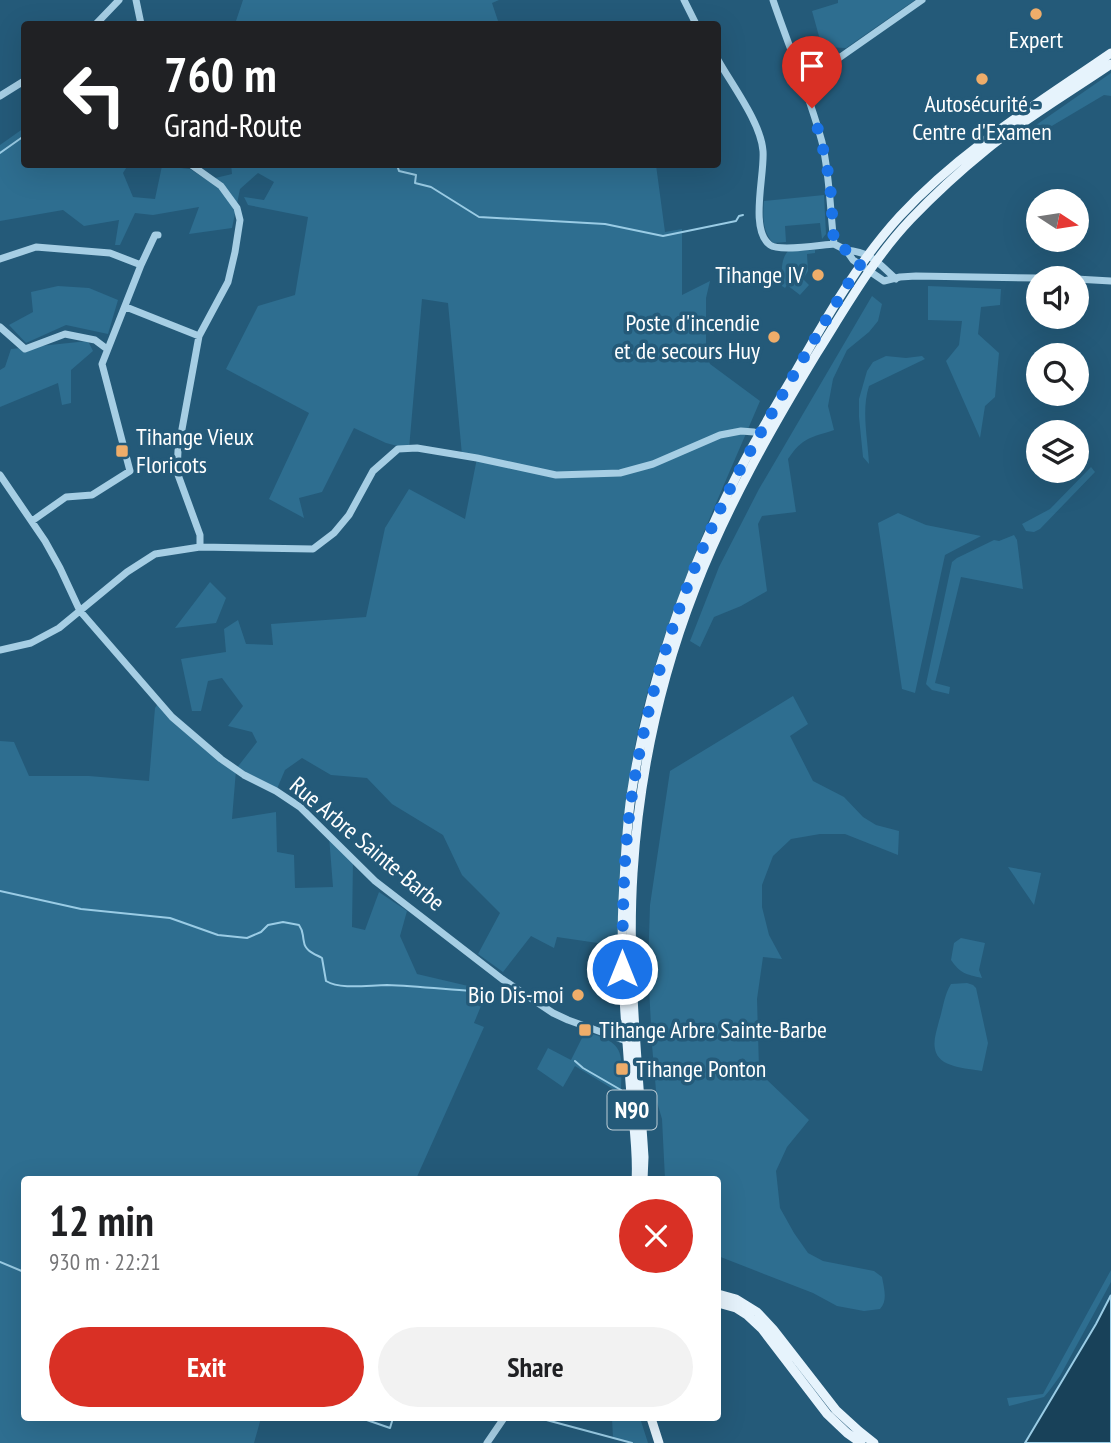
<!DOCTYPE html>
<html lang="en">
<head>
<meta charset="utf-8">
<style>
  body { margin:0; font-family:"PT Sans Narrow",sans-serif; background:#f2f2f2; color:#202124; height:100vh; display:flex; flex-direction:column; font-size:26px; white-space:nowrap }
  * { box-sizing:border-box; margin:0 }
  p { font-size:23px; color:#757577 }
  .icon { flex:none; width:38px; height:38px; fill:none; stroke:currentColor; stroke-width:2; stroke-linecap:round; stroke-linejoin:round }
  .map { position:relative; flex:1; overflow:hidden }
  .drawer { position:absolute; left:21px; top:1176px; width:700px; height:245px; display:flex; flex-direction:column; background:#fff; border-radius:7px; box-shadow:0 7px 28px #0002 }
  .drawer>* { flex:none }
  .hud { position:absolute; left:21px; top:21px; width:700px; height:147px; border-radius:7px; box-shadow:0 7px 28px #0002; background:#202124; color:#fff; overflow:hidden }
  .needle { width:46px; rotate:102deg }
  .fabs { position:absolute; left:1026px; top:189px; display:grid; gap:14px }
  .fabs a { display:grid; place-items:center; width:63px; height:63px; border-radius:50%; background:#fff; box-shadow:0 7px 28px #0002; font-size:35px }
  .pin { position:absolute; display:grid; place-items:center; width:60px; height:60px; color:#fff; margin:-72px -30px; border-radius:50% 50% 50% 0; rotate:-45deg; box-shadow:0 0 7px #0007 }
  .pin .icon { rotate:45deg }
  .me { position:absolute; width:77px; margin:-38px; rotate:0deg; stroke-linejoin:round; filter:drop-shadow(0 0 5px #0008) }
  .turn { display:flex; align-items:center; gap:24px; height:147px; padding:0 28px; font-size:32px }
  .turn .icon { width:91px; height:91px; stroke-width:2.5 }
  .turn b { display:block; font-size:49px; line-height:60px }
  .round { display:grid; place-items:center; flex:none; width:74px; height:74px; border-radius:37px; background:#f2f2f2 }
  .summary { display:flex; align-items:center; justify-content:space-between; height:119px; padding:0 28px }
  h1 { font-size:42px; font-weight:700; line-height:52px }
  .primary-button { display:flex; gap:14px; margin-top:auto; padding:14px 28px }
  .primary-button a { flex:1; height:80px; border-radius:42px; background:#d93025; color:#fff; font-size:28px; font-weight:700; line-height:80px; text-align:center }
  .primary-button a+a { background:#f2f2f2; color:#202124 }
  .map>svg:first-child { display:block }
  .green { fill:#2e6e90 }
  .water { fill:#184159; stroke:#9acce5; stroke-width:2 }
  .lines { fill:none; stroke-linecap:round; stroke-linejoin:round }
  .stream { stroke:#9acce5; stroke-width:2 }
  .minor { stroke:#a6cee4; stroke-width:7 }
  .major { stroke:#e6f3fc; stroke-width:9 }
  .route { stroke:#1a73e8; stroke-width:12; stroke-dasharray:0 21.6 }
  .poi-dot { fill:#eead6a; stroke:#245a79; stroke-width:2.5 }
  .labels { text-anchor:middle; stroke-width:7; stroke-linejoin:round; paint-order:stroke }
  .shield { fill:#245a79; stroke:#bdced7; stroke-width:2 }
  .shield-label { font-size:23px; font-weight:bold; fill:#fff }
  .poi-label { font-size:24px; fill:#fff; stroke:#245a79; text-anchor:end }
  .street-label { font-size:24px; fill:#fff; stroke:#245a79 }
</style>
</head>
<body>
<div class="map">
<svg width="1111" height="1443" viewBox="0 0 1111 1443">
  <rect width="100%" height="100%" fill="#245a79"/>
  <path class="green" d="M243 0H499L492 3 499 24H235Z
    M838 0H915L846 48 822 47 812 11 838 3Z
    M1111 73V96L1104 95 1045 130 1026 132Z
    M24 128V164L128 165 123 173 133 197 155 199 162 166 190 169 207 180 232 174 231 164 656 165 665 232 682 229V295L710 281 706 298V353L710 364 760 401C717 502 670 602 643 709 624 787 618 866 618 946L557 937 554 948 531 936 503 972 478 954 500 913 462 875 443 835 392 804 367 778 331 775 302 758 285 770 276 791 236 770 232 819 276 812 277 852 294 855 295 888 333 887 329 836 353 860 352 927 365 930 379 892 407 911 400 936 417 974 481 989 485 996 474 1023 484 1027 416 1179 24 1180V1418H261L254 1443H0V741L14 742 29 776H89L149 781 155 708 159 702 236 769 257 742 252 732 228 726 243 706 222 678 208 681 201 711H192L181 659 226 652 224 629 238 620 246 644 273 645 271 624 366 617 385 528 409 489 465 519 477 458 462 455 448 303 422 299 409 449 386 443 354 428 322 492 299 498 304 518 269 499 309 413 226 369 258 306 295 295 308 217 248 205 244 197 264 200 274 182 258 173 240 189 232 228 189 234 199 207 153 215 135 213 120 245H115L119 220 84 226 63 210 0 221V145Z
    M824 195 826 234 822 239 820 223 785 226 786 242 773 243C762 230 763 217 764 201Z
    M815 250V253L807 254 808 271 803 279 809 285 800 295 787 285 785 288 782 286C782 274 780 260 788 251Z
    M58 286 89 288 118 300 108 334 66 325 26 343 9 325 33 312 31 292Z
    M928 286 1001 289 1000 305 981 307 978 334 999 353 995 397 985 406 980 438 946 361 959 345 962 321 928 320Z
    M872 296 882 304 878 321 869 332 847 350 833 379 828 406 834 430C810 438 803 437 788 459L796 512 762 516 758 524 767 591 741 606 714 617 700 647 690 641 719 567 759 489Z
    M88 341 93 351 71 370V403L62 405 58 383 0 407V370L5 367 11 349Z
    M886 356 906 358 922 356 925 359 869 386C861 411 868 439 869 464L863 457 859 417V399L867 371 873 362Z
    M1091 467 1095 472 1040 529 1034 532 1026 531 1022 524 1050 509Z
    M898 513 926 525 981 536 945 555 915 693 902 689 878 523Z
    M1014 535 1017 540 1023 589 961 577 935 683 950 687 949 694 932 690 926 684 952 562 957 558 994 540 999 541Z
    M210 582 226 598 216 623 175 628Z
    M793 696 808 724 790 736 813 781 844 797 863 817 876 825 899 831 898 855 845 834H820L791 839 773 856 762 885V907L769 935 782 959 763 957 757 999 759 1068 765 1078 809 1120 787 1147 776 1171 780 1208 794 1233 808 1253 823 1261 874 1271 882 1277C884 1289 888 1300 880 1309L864 1311 837 1306 813 1293 718 1256V1180L665 1179 662 1119 657 1102 652 1045 648 967 650 905 670 771Z
    M1008 867 1041 873 1034 905Z
    M961 938 985 943 979 970 982 978C965 974 961 974 951 960L954 943Z
    M967 983 973 985 976 988 988 1043 982 1071C967 1068 938 1068 935 1049 933 1040 937 1030 939 1021 943 1009 944 995 951 984Z
    M585 1032C629 1043 621 1055 621 1094L575 1066 563 1087 537 1069 548 1048 571 1060Z
    M1111 1270V1282L1060 1376 1049 1391 1044 1397 1009 1406 1007 1398 1043 1394Z
    M612 1418H640L648 1443H632L613 1438Z"/>
  <path class="water" d="M1111 1295V1443H1025L1096 1324Z"/>
  <g class="lines">
    <path class="stream" d="M0 153 24 136
      M389 164 397 165 399 171 416 175 415 183 431 187 479 217 605 224 663 236 736 221 739 216 743 215
      M0 891 81 909 170 918 218 935 247 938 261 932 268 925 283 922 299 925C304 932 302 934 304 942 305 951 315 954 322 958L326 981C341 990 369 985 387 985 415 986 443 989 471 991L475 986H478L481 990 489 991
      M575 1061 583 1068 621 1090
      M0 1262 24 1272
      M361 1418 390 1428 393 1418
      M539 1418 632 1443"/>
    <path class="minor" d="M136 0 141 24
      M684 0 696 24
      M773 0C789 47 809 94 822 142 830 177 830 209 834 244L846 250 853 260 884 281 900 277 916 276 1038 278
      M96 24 119 0
      M718 60C732 85 761 123 763 151 765 174 749 230 770 245 780 252 820 245 834 244
      M797 67 829 65
      M806 92 818 80 829 65 922 0
      M0 96 24 81
      M190 164 221 186 237 208 240 220 235 252 228 282 199 336 178 451 177 472 200 535V547
      M846 250C871 252 878 263 896 279
      M0 259 36 247 110 253 141 265 102 364 130 471 92 495 66 497 32 521
      M141 265 155 235H158
      M1076 279 1111 281
      M126 307 199 336
      M0 327 25 349 65 334 95 340 107 349
      M0 475 45 541 60 568 80 611 172 717 221 759 244 775 276 791 300 807 375 881 502 979 553 1013 568 1020 629 1042
      M0 650 31 643 59 628 127 572 155 554 200 547 313 549 334 533 349 515 373 471 398 449 417 448 477 458 556 475 620 473 653 464 720 435 741 431 754 432 759 435
      M487 1443 504 1418"/>
    <path class="major" d="M636 1180C638 1153 633 1122 631 1095 626 1030 620 965 623 900 625 865 626 830 631 796 648 685 686 574 737 475 754 442 773 410 792 378 824 322 856 264 900 216 961 150 1037 104 1111 53
      M643 1180 644 1157C638 1063 627 967 633 873 639 777 660 679 695 589 727 506 771 429 817 353 846 307 873 259 911 219 934 195 960 171 986 150 1024 119 1070 92 1111 64
      M718 1294 736 1299 757 1312 773 1329 836 1410 859 1431 874 1443
      M718 1303 736 1308 747 1315 762 1329 827 1414 847 1433 861 1443
      M651 1418 659 1443"/>
  </g>
  <g class="lines">
    <path class="route" d="M622 969C623 911 623 852 632 795 649 684 686 574 737 475 754 444 772 413 789 383 812 343 835 304 860 265L853 260 846 250 834 244 830 182 822 144 812 108"/>
  </g>
  <g class="poi-dot">
    <circle cx="1036" cy="14" r="7"/>
    <circle cx="982" cy="79" r="7"/>
    <circle cx="818" cy="275" r="7"/>
    <circle cx="774" cy="337" r="7"/>
    <rect x="115" y="444" width="14" height="14" rx="3.5"/>
    <circle cx="578" cy="995" r="7"/>
    <rect x="578" y="1023" width="14" height="14" rx="3.5"/>
    <rect x="615" y="1062" width="14" height="14" rx="3.5"/>
  </g>
  <g class="labels">
    <rect class="shield" x="607.5" y="1090.5" width="49" height="39" rx="5"/>
    <g class="shield-label">
      <text x="632" y="1118">N90</text>
    </g>
    <g class="poi-label">
      <text x="1036" y="48" text-anchor="middle">Expert</text>
      <text x="982" y="112" text-anchor="middle">Autosécurité -<tspan x="982" dy="28">Centre d'Examen</tspan></text>
      <text x="804" y="283">Tihange IV</text>
      <text x="760" y="331">Poste d'incendie<tspan x="760" dy="28">et de secours Huy</tspan></text>
      <text x="136" y="445" text-anchor="start">Tihange Vieux<tspan x="136" dy="28">Floricots</tspan></text>
      <text x="564" y="1003">Bio Dis-moi</text>
      <text x="599" y="1038" text-anchor="start">Tihange Arbre Sainte-Barbe</text>
      <text x="636" y="1077" text-anchor="start">Tihange Ponton</text>
    </g>
    <g class="street-label">
      <text transform="translate(367 844) rotate(40)" y="8">Rue Arbre Sainte-Barbe</text>
    </g>
  </g>
</svg>
<div class="fabs">
<a><svg class="needle" viewBox="-14 -14 28 28"><path d="M0-13l5 13h-10z" fill="#e53935"/><path d="M0 13l5-13h-10z" fill="#757577"/></svg></a>
<a><svg class="icon" aria-label="sound" viewBox="0 0 24 24"><path d="M4 9h4l5-4v14l-5-4H4zM17 9q2 3 0 6"/></svg></a>
<a><svg class="icon" aria-label="search" viewBox="0 0 24 24"><circle cx="10" cy="10" r="6"/><path d="M15 15l6 6"/></svg></a>
<a><svg class="icon" aria-label="layers" viewBox="0 0 24 24"><path d="M12 4l9 5-9 5-9-5zM3 14l9 5 9-5"/></svg></a>
</div>
<div class="pin" style="left:812px;top:108px;background:#d93025"><svg class="icon" aria-label="arrive" viewBox="0 0 24 24"><path d="M6 21V4h12l-3 4 3 4H6"/></svg></div>
<svg class="me" style="left:622px;top:969px" viewBox="-20 -20 40 40"><circle r="17" fill="#1a73e8" stroke="#fff" stroke-width="3"/><path d="M0-11L8 9 0 5-8 9z" fill="#fff"/></svg>
<div class="hud">
<div class="turn"><svg class="icon" aria-label="left" viewBox="0 0 24 24"><path d="M17 20v-9H6M10 6l-5 5 5 5"/></svg><div><b>760 m</b>Grand-Route</div></div>
</div>
<section class="drawer">
<div class="summary"><div><h1>12 min</h1><p>930 m · 22:21</p></div><a class="round" style="background:#d93025;color:#fff"><svg class="icon" aria-label="close" viewBox="0 0 24 24"><path d="M6 6l12 12M18 6L6 18"/></svg></a></div>
<div class="primary-button"><a>Exit</a><a>Share</a></div>
</section>
</div>
</body>
</html>
